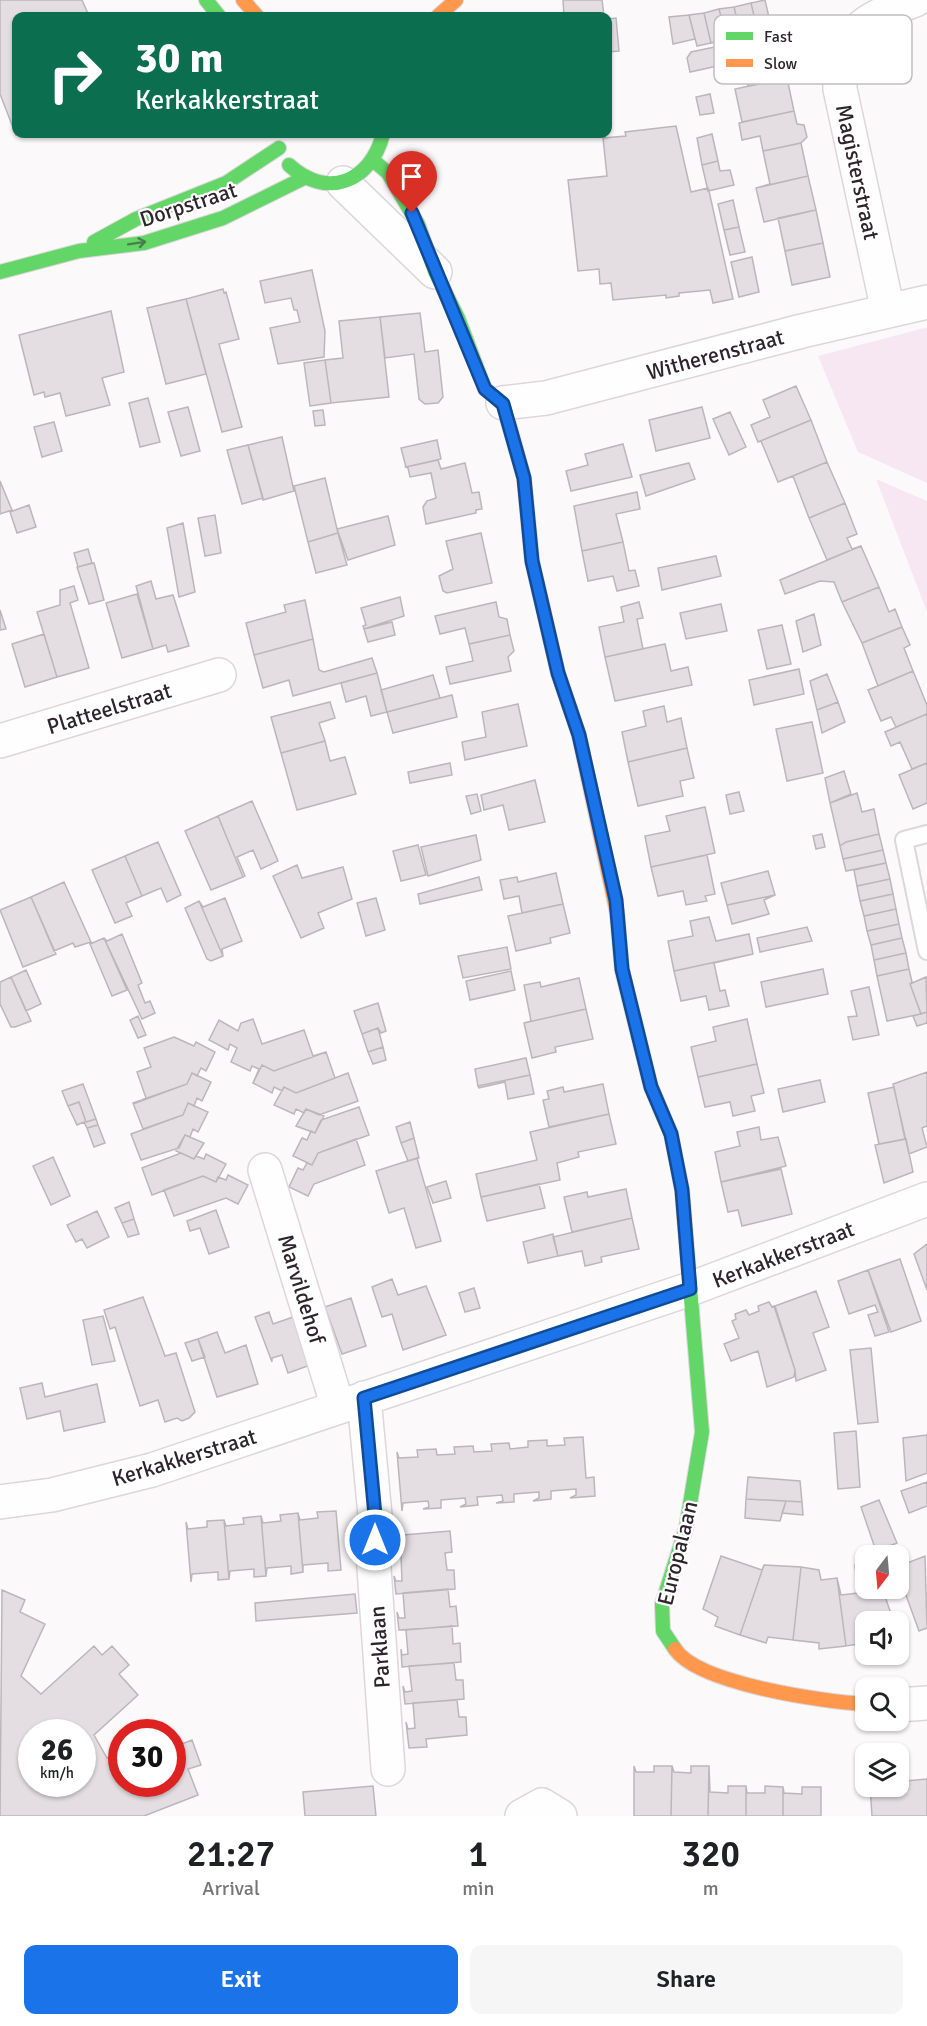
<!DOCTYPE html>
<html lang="en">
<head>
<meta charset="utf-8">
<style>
  body { margin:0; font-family:Signika,sans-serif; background:#f6f6f6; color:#202124; height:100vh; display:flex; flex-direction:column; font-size:22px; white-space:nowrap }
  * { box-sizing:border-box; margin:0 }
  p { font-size:20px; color:#757577 }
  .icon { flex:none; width:33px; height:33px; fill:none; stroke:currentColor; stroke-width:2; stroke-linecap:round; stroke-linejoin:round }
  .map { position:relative; height:1816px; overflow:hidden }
  .details { display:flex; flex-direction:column; background:#fff; flex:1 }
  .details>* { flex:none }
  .hud { position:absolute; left:12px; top:12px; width:600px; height:126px; border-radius:12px; box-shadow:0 2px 4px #0004; background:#0b6e4f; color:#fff; overflow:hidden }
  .needle { width:39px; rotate:196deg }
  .buttons { position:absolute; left:855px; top:1545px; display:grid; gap:12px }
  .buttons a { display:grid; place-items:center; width:54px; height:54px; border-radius:12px; background:#fff; box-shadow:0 2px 4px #0004; font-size:30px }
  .speed { position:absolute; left:18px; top:1719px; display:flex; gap:12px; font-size:30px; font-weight:700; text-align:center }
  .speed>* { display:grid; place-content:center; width:78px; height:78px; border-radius:50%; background:#fff; box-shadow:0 2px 4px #0004; line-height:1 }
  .speed small { font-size:15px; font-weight:400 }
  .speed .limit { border:9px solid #d22; background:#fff; color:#111 }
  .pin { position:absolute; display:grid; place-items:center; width:51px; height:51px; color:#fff; margin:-62px -26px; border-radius:50% 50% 50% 0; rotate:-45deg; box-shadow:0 0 6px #0007 }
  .pin .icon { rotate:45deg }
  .me { position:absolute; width:66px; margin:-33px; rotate:0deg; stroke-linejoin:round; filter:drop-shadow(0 0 4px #0008) }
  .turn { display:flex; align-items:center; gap:21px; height:126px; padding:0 24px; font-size:27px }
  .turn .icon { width:78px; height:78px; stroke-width:2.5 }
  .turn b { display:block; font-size:42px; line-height:51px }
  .eta { display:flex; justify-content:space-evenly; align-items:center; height:102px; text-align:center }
  .eta b { font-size:36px; font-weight:600; line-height:42px }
  .primary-button { display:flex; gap:12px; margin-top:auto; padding:12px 24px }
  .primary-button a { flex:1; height:69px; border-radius:12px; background:#1a73e8; color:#fff; font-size:24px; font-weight:600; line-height:69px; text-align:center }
  .primary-button a+a { background:#f6f6f6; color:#202124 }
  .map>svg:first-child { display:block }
  .green { fill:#f7e7f3 }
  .building { fill:#e4dee2; stroke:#bcb6bb; stroke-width:1.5; fill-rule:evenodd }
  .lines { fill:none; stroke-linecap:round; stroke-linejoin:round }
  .lane-casing { stroke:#ddd6db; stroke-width:20 }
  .street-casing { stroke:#ddd6db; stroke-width:36 }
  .fast-casing { stroke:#ddd6db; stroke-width:16 }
  .slow-casing { stroke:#ddd6db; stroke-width:16 }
  .lane { stroke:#fffefe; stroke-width:16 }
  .street { stroke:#fffefe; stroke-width:33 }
  .fast { stroke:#63d668; stroke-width:14 }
  .slow { stroke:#ff974d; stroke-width:14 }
  .oneway { stroke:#487e4a }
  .route-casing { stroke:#114b97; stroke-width:15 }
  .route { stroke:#1a73e8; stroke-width:10 }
  .labels { text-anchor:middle; stroke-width:4.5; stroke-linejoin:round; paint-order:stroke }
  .street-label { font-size:22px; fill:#2e252c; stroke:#fff }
  .key { fill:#fff; stroke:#c0bec0; stroke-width:1.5 }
  .key-label { font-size:16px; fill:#2e252c }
</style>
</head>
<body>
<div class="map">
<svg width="927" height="1816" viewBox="0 0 927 1816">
  <rect width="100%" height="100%" fill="#fcf9fb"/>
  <path class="green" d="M924 328H927V483L858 452 818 356Z
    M876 479 927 501V612Z"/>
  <path class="building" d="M0 0H82L89 16H16V134H20L16 135 0 94Z
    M563 0H602L604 16H564Z
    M765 0 772 30 758 33 751 3Z
    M751 3 758 33 741 36 734 7Z
    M734 7 741 36 727 39 719 9Z
    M719 9 727 39 711 43 704 13Z
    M704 13 711 43 697 46 689 15Z
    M689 15 695 39 673 44 669 17Z
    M616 18 619 51 608 52V19Z
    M768 36 770 46 779 44 787 78 748 86 744 68 732 70 731 63 690 72 687 58 691 52Z
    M787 78 794 111 742 122 735 89Z
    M710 94 714 113 700 115 696 97Z
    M794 111 797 124 804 125 807 137 801 143 763 151 760 136 742 140 739 123Z
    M676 126 691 192 708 188 709 191 733 299 713 303 710 290 679 293V296L666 298V295L613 300 611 283 600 284 599 269 578 271 568 180 607 176 603 138 626 136 625 132Z
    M712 134 718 161 702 165 697 138Z
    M801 143 808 176 756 188 770 184 763 151Z
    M718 161 720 171 730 170 734 185 708 191 702 165Z
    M808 176 816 210 764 222 756 188Z
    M733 200 739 227 724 230 718 204Z
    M816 210 823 243 785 251 778 218Z
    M739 227 745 252 730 255 724 230Z
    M823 243 830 277 792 285 785 251Z
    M752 257 759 292 739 297 731 262Z
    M312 270 325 331 324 357 278 364 270 328 300 322 297 310H294L291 298 265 303 260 281Z
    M223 289 224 293 226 292 239 339 219 344 242 427 222 432 186 299Z
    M186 299 206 374 166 384 147 308Z
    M111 311 124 372 102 378 110 405 66 416 60 393 45 397 44 392 34 395 19 335Z
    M420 313 425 352 438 350 443 397 438 403 425 404 419 399 414 354 385 358 380 317Z
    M380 317 389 397 331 403 325 360 343 358 339 321Z
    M325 360 331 403 310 406 304 363Z
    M796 386 811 420 758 442 751 425 770 417 763 400Z
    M148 398 160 442 140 447 129 403Z
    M188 407 200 451 181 456 168 412Z
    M702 407 710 438 656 451 649 420Z
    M323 410 325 425 315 426 313 411Z
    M730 412 746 447 729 455 713 419Z
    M811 420 827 462 778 482 761 441 758 442Z
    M54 422 62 451 42 457 34 427Z
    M282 437 294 491 263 500 248 445Z
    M437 440 441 459 406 467 401 448Z
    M623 444 632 477 571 491 566 471 588 465 585 454Z
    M248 445 263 498 242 504 227 450Z
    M438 460 441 469 465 463 472 493 479 492 482 509 476 510V513L426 524 423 507 427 501 436 498 431 473 410 477 408 468 406 467Z
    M827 462 845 503 809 518 793 476 778 482Z
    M689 463 695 479 646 496 640 475Z
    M325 478 338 533 308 542 294 486Z
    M0 481 12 510 0 514Z
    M637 492 640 509 616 514 623 542 582 551 574 506Z
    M845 503 857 534 847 538 852 549 861 546 827 560 809 518Z
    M29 505 36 527 17 533 10 512Z
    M215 515 221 553 205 556 198 518Z
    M388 516 395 545 348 560 337 529Z
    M183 523 195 592 179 597 167 528Z
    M338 533 347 565 316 573 308 542Z
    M481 533 492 583 447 593 443 591 439 576 453 569 446 541Z
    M623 542 629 571 635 570 639 586 617 591 613 576 588 581 582 551Z
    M861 546 879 587 842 602 834 582 820 581 785 594 780 580Z
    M88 549 92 563 78 567 74 553Z
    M716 556 721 576 662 590 658 568Z
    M94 563 104 600 89 604 77 567Z
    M151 581 156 599 173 595 189 646 168 652 166 645 153 649 136 586Z
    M74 586 78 600 70 603 89 668 57 677 37 612 60 605V590Z
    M879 587 889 612 895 609 902 627 862 643 842 602Z
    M137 594 153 649 122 658 106 603Z
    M400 597 404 616 364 629 363 626 366 625 361 608Z
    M305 600 313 639 254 655 246 623 286 612 284 605Z
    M496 602 499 617 507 619 510 635 469 644 465 628 440 634 435 616Z
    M639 602 643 618 637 619 643 649 605 657 599 627 624 622 621 607Z
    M721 604 727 631 686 639 680 613Z
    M0 610 6 629 0 630Z
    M814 614 821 645 803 652 796 621Z
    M392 622 395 635 368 642 364 629Z
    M782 625 791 664 767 669 758 630Z
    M902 627 910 645 904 648 913 671 878 686 862 643Z
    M44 634 57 677 25 687 12 644Z
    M510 635 514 651 508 657 511 671 450 684 446 667 473 661 469 644Z
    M313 639 319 670 324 672 372 658 377 673 293 696 289 680 263 688 254 655Z
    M665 644 671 671 688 667 692 685 615 701 605 657Z
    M799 669 804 694 754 705 749 680Z
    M913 671 927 705V714L896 727 891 717 881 721 868 690Z
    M377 673 387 712 371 716 366 696 346 702 341 683Z
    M827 674 838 702 817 710 810 681Z
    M433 675 440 698 387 712 381 690Z
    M452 695 457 717 393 733 387 712Z
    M330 702 335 718 319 723 325 741 281 753 271 717Z
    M838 702 845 722 822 733 817 710Z
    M518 704 527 746 465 760 462 742 486 737 482 712Z
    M664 706 667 722 681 718 687 748 628 762 622 732 646 726 643 711Z
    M927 714V763L912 769 900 742 891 746 885 732Z
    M812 722 823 773 787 781 776 729Z
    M325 741 330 761 345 757 356 794 297 810 281 753Z
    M687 748 694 778 680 781 683 796 638 806 628 762Z
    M450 763 452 775 410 783 408 772Z
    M927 763V803L913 809 899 775Z
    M844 771 851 794 830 803 825 778Z
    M535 780 545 822 509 830 503 805 484 810 481 795Z
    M739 792 744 811 730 814 726 795Z
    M857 793 862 812 874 809 879 834 846 842 840 846 830 803Z
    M477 794 481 811 471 814 466 796Z
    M252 801 278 861 261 869 253 850 237 857 245 876 243 877 218 816Z
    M705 807 715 853 651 867 645 836 670 831 666 816Z
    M218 816 243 877 211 890 185 831Z
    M822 834 825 847 816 849 813 836Z
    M879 834 883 850 843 859 840 846 846 842Z
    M476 835 481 860 428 876 421 847Z
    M158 842 181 895 167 902 161 888 142 896 125 856Z
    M418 845 426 875 401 881 393 851Z
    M883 850 886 863 846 871 843 859Z
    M707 855 715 894 705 896 707 901 686 905 683 891 658 896 651 867Z
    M125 856 142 896 126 903 132 916 115 923 92 870Z
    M886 863 890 879 857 886 854 870Z
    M297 865 302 878 343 867 352 899 318 913 324 928 301 938 273 876Z
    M768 871 775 895 727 905 721 883Z
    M556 873 563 904 522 913 519 896 504 899 500 880 517 877 518 882Z
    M479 877 482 890 420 904 418 894Z
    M890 879 893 894 860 901 857 886Z
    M64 882 91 942 75 947 73 943 54 951 31 897Z
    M893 894 896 909 864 916 860 901Z
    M775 895 764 900 769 914 732 924 727 905Z
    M31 897 56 954 23 967 0 910Z
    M225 898 242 941 222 949 223 956 199 901 203 907Z
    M376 898 385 930 366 936 357 903Z
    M199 901 223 956 211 961 207 959 185 908Z
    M563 904 570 933 550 938 551 943 516 951 508 916Z
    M896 909 899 924 867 931 864 916Z
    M709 917 716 941 749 934 753 954 674 971 668 941 693 936 690 921Z
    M899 924 902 938 871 945 867 931Z
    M807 927 812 941 760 952 757 938Z
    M122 934 142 983 138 985 145 1003 150 1001 155 1013 142 1019 104 938 107 941Z
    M104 938 127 990 112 996 90 944Z
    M902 938 906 953 874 960 871 945Z
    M507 947 511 969 463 978 458 956Z
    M906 953 909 969 877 976 874 960Z
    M753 954 714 963 720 991 725 990 729 1006 709 1010 706 996 681 1001 674 971Z
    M823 969 828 994 766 1007 761 982Z
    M909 969 912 982 910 984 921 1014 887 1021 877 976Z
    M26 970 41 1004 26 1011 11 977Z
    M511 971 515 990 470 1000 466 981Z
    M11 977 31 1021 15 1027H11L0 1004V982Z
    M926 977 927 1012 921 1014 910 984Z
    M579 978 586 1009 524 1023 531 1021 524 985 540 982 541 987Z
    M869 987 879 1035 853 1040 848 1017 857 1016 851 991Z
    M378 1003 386 1031 381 1033 378 1028 362 1034 354 1011Z
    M586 1009 593 1039 555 1047 556 1052 532 1058 524 1023Z
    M927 1012V1023L917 1026 913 1016Z
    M138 1016 146 1035 138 1038 130 1020Z
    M253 1019 262 1044 304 1030 313 1056 326 1052 274 1071 262 1065 253 1083 259 1069 252 1066 250 1071 231 1062 237 1048 230 1044 228 1050 209 1040 219 1020 238 1031 241 1023Z
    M747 1019 757 1064 698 1077 691 1047 716 1041 713 1027Z
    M378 1028 383 1047 368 1052 362 1034Z
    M174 1037 194 1046 196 1042 215 1052 206 1071 201 1068 197 1076 192 1073 187 1084 133 1104 146 1098 137 1072 151 1067 144 1048Z
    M383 1047 386 1060 373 1064 368 1052Z
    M326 1052 335 1078 348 1073 296 1093 284 1087 282 1091 274 1087 272 1093 253 1083 262 1065 274 1071Z
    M526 1058 530 1075 478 1086 475 1069Z
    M757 1064 764 1093 751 1096 755 1111 733 1116 730 1102 705 1107 698 1077Z
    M927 1072V1126L922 1128 927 1147 909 1154 893 1084Z
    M192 1073 211 1082 202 1101 197 1098 194 1106 188 1103 183 1115 143 1129 133 1103 187 1084Z
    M348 1073 358 1101 319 1115 306 1109 304 1113 296 1109 294 1114 274 1105 284 1087 296 1093Z
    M530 1075 534 1094 508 1099 505 1082 479 1088 478 1086Z
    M820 1080 825 1102 783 1112 778 1089Z
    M83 1084 96 1119 86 1122 79 1102 68 1106 62 1091Z
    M603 1084 609 1114 549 1127 543 1100 549 1099 547 1091 563 1087 564 1092Z
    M894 1087 905 1139 879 1144 868 1093Z
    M79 1102 86 1122 96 1119 98 1125 87 1128 84 1122 77 1125 68 1106Z
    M188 1103 208 1112 198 1132 193 1129 190 1137 185 1135 179 1148 141 1160 131 1134 183 1115Z
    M359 1107 369 1135 318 1153 312 1165 293 1156 302 1138 307 1140 311 1131 315 1133 321 1120Z
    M306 1109 324 1116 315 1133 296 1126Z
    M609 1114 616 1144 578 1152 579 1157 557 1163 560 1180 481 1197 476 1174 537 1160 530 1132Z
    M410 1122 414 1138 401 1143 396 1127Z
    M98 1125 105 1143 94 1147 87 1128Z
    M759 1127 761 1140 778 1137 786 1166 721 1182 715 1152 740 1146 737 1132Z
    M185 1135 204 1143 194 1159 176 1151Z
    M414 1138 419 1158 408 1161 401 1143Z
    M356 1139 365 1165 314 1184 308 1196 289 1187 298 1168 303 1170 307 1163 312 1165 318 1153Z
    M906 1139 913 1172 884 1183 875 1145Z
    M181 1153 194 1159 196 1156 204 1159 206 1154 226 1164 216 1182 203 1176 152 1195 142 1168Z
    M53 1157 70 1196 51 1205 33 1166Z
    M417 1158 441 1241 416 1248 404 1208 389 1213 376 1171Z
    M781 1169 792 1214 742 1226 738 1210 728 1212 721 1182Z
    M228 1175 248 1185 238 1204 226 1198 174 1216 164 1190 203 1176 216 1182 218 1177 226 1180Z
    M446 1181 451 1198 433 1203 427 1187Z
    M539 1184 545 1208 487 1221 481 1197Z
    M626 1189 632 1218 572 1232 564 1197 587 1192 588 1197Z
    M129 1202 134 1219 122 1223 115 1208Z
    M216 1210 229 1247 209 1254 200 1228 190 1231 187 1221Z
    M97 1211 109 1237 87 1248 82 1239 76 1242 67 1225Z
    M632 1218 639 1249 601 1257 602 1262 585 1266 582 1251 558 1256 553 1237Z
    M134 1219 139 1234 128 1237 122 1223Z
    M553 1234 558 1256 528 1263 523 1242Z
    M927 1244V1290L914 1254Z
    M900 1259 921 1321 891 1332 868 1270Z
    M868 1270 889 1332 875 1336 868 1315 878 1312 875 1305 849 1314 838 1281Z
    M392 1279 398 1295 426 1286 446 1335 403 1350 392 1314 382 1317 372 1287Z
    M474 1288 480 1308 465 1312 459 1293Z
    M816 1291 829 1327 813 1333 826 1370 796 1381 795 1370 775 1306Z
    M143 1297 165 1356 176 1353 195 1412 189 1418 182 1421 177 1418 165 1422 158 1400 140 1406 115 1327 110 1329 104 1310Z
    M351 1298 366 1346 342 1354 325 1307Z
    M769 1302 772 1307 774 1306 795 1370 794 1377 767 1387 758 1351 731 1361 724 1344 739 1338 732 1321 736 1319 735 1314 746 1310 749 1315 759 1311 758 1306Z
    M269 1312 273 1324 296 1316 313 1364 288 1373 282 1355 272 1358V1362L255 1317Z
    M103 1316 115 1361 92 1365 83 1320Z
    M217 1332 225 1353 246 1345 258 1384 217 1397 198 1339Z
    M198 1339 205 1357 192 1361 185 1343Z
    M871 1348 878 1422 858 1424 850 1350Z
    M42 1383 45 1397 97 1384 105 1422 64 1431 60 1411 27 1419 20 1388Z
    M856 1431 860 1487 838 1489 834 1433Z
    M927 1435V1473L906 1481 903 1438Z
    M583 1437 586 1478 594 1477 595 1496 570 1498 576 1495V1489L551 1491V1499L533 1501 539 1498V1492L514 1494V1502L496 1503 503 1501 502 1495 477 1497 478 1505 460 1507 466 1504 465 1498 441 1500V1508L423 1509 429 1507 428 1501 403 1503 402 1511 397 1452 399 1458 418 1457 417 1450 436 1449 437 1455 455 1454 454 1447 473 1446 474 1452 492 1451 491 1444 509 1443 510 1449 528 1447V1441L547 1440V1446L565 1445 564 1438Z
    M748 1477 800 1481 802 1502 746 1499Z
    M927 1482V1506L909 1513 901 1491Z
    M746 1499 786 1501 780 1521 745 1518Z
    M879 1500 897 1543 876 1551 861 1507Z
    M786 1501 802 1502 803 1515 782 1513Z
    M336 1511 341 1570 328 1571V1563L303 1565V1572L298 1513 300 1520 318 1518 317 1512Z
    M298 1513 303 1572 291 1574V1566L267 1568 266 1576 261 1516 263 1523 281 1521 280 1515Z
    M261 1516 266 1576 254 1577V1569L230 1571 229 1579 224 1520 226 1526 244 1524 243 1518Z
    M224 1520 229 1579 218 1580V1572L192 1574 191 1582 186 1522 188 1529 207 1527V1521Z
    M450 1531 452 1552 445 1553 447 1570H454L455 1589 396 1594 394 1576 396 1581H402L401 1556 393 1557 391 1536Z
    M721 1556 762 1570 764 1565 740 1635 715 1626 718 1617 703 1609Z
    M925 1556 927 1628 919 1631 903 1587 908 1586 903 1574 907 1563Z
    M866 1561V1588H882L894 1622H866V1643L846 1646 837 1578 841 1595 858 1593 855 1565Z
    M764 1565 801 1567 793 1640 768 1637 766 1643 740 1635Z
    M801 1567 819 1570 821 1580 837 1578 846 1646 819 1649V1643L793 1640Z
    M448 1589 450 1607 456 1606 458 1626 399 1630 397 1612 399 1618H405L403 1593Z
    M2 1590 25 1600 20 1612 45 1624 21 1676 41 1694 94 1646 102 1655 112 1646 129 1665 119 1674 138 1695 94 1735 107 1758 122 1752V1784H172V1734L175 1733 179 1745 192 1740 201 1765 188 1769 198 1795 144 1816H0ZM32 1732H82V1784H32Z
    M355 1594 357 1613 256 1621 255 1603Z
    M452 1626 453 1644 460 1643 461 1662 402 1667 401 1649 402 1655 408 1654 406 1630Z
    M454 1663 456 1680H463L464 1699 405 1704 403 1686 405 1692 412 1691 409 1666Z
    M457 1700 459 1717H466L467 1735 426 1739 427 1747 409 1748 406 1722 408 1729 415 1728 413 1703Z
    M634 1766 636 1772H654V1766H672L671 1816H634Z
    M672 1766 674 1772 691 1773V1766H709L708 1816H671Z
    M709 1766 710 1792 728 1793V1786H746V1816H708Z
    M904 1768 905 1781 927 1779V1816H872L870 1786H898V1769Z
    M373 1786 376 1816H305L303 1792Z
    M746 1786 747 1793H765V1786L783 1787V1816H746Z
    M783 1787 784 1793 802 1794V1787H821V1816H783Z"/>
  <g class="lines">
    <defs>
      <path id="lane" d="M927 834 904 840 927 951"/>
      <path id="street" d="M343 183 435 272
        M888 311 840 89C840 80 839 69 841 60 850 24 884 12 915 0
        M503 403 546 398 802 331 927 302
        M0 741 219 675
        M265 1170 338 1407
        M364 1398 376 1526 373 1554 388 1769
        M0 1502 52 1495 152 1470 690 1289 927 1199
        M898 1705 927 1703
        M522 1816 542 1805 560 1816"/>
      <path id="fast" d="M206 0 219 16
        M374 161 388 173 418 224 435 272 458 318 485 389 503 403 524 478 532 561 539 591
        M289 165C327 200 371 182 383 134
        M94 242 136 219 226 183 279 148
        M0 272 79 251 144 243 223 218 304 178
        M617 913 622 970 651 1087 671 1134 682 1190 702 1432 686 1528 662 1604 663 1631 675 1649"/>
      <path id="slow" d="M243 0 257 16
        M438 16 456 0
        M539 591 558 673 579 735 617 913
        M675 1649C698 1684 825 1702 866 1704"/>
    </defs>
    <use href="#lane" class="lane-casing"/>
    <use href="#street" class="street-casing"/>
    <use href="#fast" class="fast-casing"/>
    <use href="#slow" class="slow-casing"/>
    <use href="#lane" class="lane"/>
    <use href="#street" class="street"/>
    <use href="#fast" class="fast"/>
    <use href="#slow" class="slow"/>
  </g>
  <defs><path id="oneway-shaft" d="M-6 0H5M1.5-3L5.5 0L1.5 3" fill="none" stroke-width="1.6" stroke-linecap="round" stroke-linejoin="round" transform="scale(1.5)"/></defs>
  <use class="oneway" href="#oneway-shaft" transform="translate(137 243) rotate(-9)"/>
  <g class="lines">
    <defs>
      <path id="route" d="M375 1540 376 1526 364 1398 690 1289 682 1190 671 1134 651 1087 622 969 616 900 579 735 558 673 532 561 524 478 503 404 485 389 412 213"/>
    </defs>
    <use href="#route" class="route-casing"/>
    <use href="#route" class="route"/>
  </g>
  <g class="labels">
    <g class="street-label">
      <text transform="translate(858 172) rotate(78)" y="8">Magisterstraat</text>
      <text transform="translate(188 204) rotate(-18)" y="8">Dorpstraat</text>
      <text transform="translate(715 354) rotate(-15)" y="8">Witherenstraat</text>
      <text transform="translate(109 708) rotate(-17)" y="8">Platteelstraat</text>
      <text transform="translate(783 1254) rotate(-21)" y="8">Kerkakkerstraat</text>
      <text transform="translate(302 1289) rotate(73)" y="8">Marvildehof</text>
      <text transform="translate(184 1457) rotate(-17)" y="8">Kerkakkerstraat</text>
      <text transform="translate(677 1553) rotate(-76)" y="8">Europalaan</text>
      <text transform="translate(379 1647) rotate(-94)" y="8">Parklaan</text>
    </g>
  </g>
  <rect x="714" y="15" width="198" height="69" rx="9" class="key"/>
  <rect x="726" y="32" width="27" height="8" fill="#63d668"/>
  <rect x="726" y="59" width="27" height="8" fill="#ff974d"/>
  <g class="key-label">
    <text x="764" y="42">Fast</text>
    <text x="764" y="69">Slow</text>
  </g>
</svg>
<div class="buttons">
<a><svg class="needle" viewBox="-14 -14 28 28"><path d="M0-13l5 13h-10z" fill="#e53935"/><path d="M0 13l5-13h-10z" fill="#757577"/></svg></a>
<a><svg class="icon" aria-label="sound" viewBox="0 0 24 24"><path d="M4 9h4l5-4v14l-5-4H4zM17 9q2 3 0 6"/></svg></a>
<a><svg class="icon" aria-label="search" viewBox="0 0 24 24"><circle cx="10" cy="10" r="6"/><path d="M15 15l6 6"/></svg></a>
<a><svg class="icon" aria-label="layers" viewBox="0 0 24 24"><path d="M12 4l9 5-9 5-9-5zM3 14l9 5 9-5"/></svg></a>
</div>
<div class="speed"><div>26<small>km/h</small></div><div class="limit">30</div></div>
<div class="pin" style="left:412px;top:213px;background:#d93025"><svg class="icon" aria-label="arrive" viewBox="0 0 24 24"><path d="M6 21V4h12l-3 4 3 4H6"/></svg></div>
<svg class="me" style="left:375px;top:1540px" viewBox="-20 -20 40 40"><circle r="17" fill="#1a73e8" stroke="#fff" stroke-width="3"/><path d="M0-11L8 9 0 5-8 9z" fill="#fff"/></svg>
<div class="hud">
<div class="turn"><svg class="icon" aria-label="right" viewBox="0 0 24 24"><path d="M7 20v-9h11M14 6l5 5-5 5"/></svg><div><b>30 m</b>Kerkakkerstraat</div></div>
</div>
</div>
<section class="details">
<div class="eta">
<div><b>21:27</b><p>Arrival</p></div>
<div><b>1</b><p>min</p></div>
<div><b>320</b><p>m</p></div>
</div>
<div class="primary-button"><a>Exit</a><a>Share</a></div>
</section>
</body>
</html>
